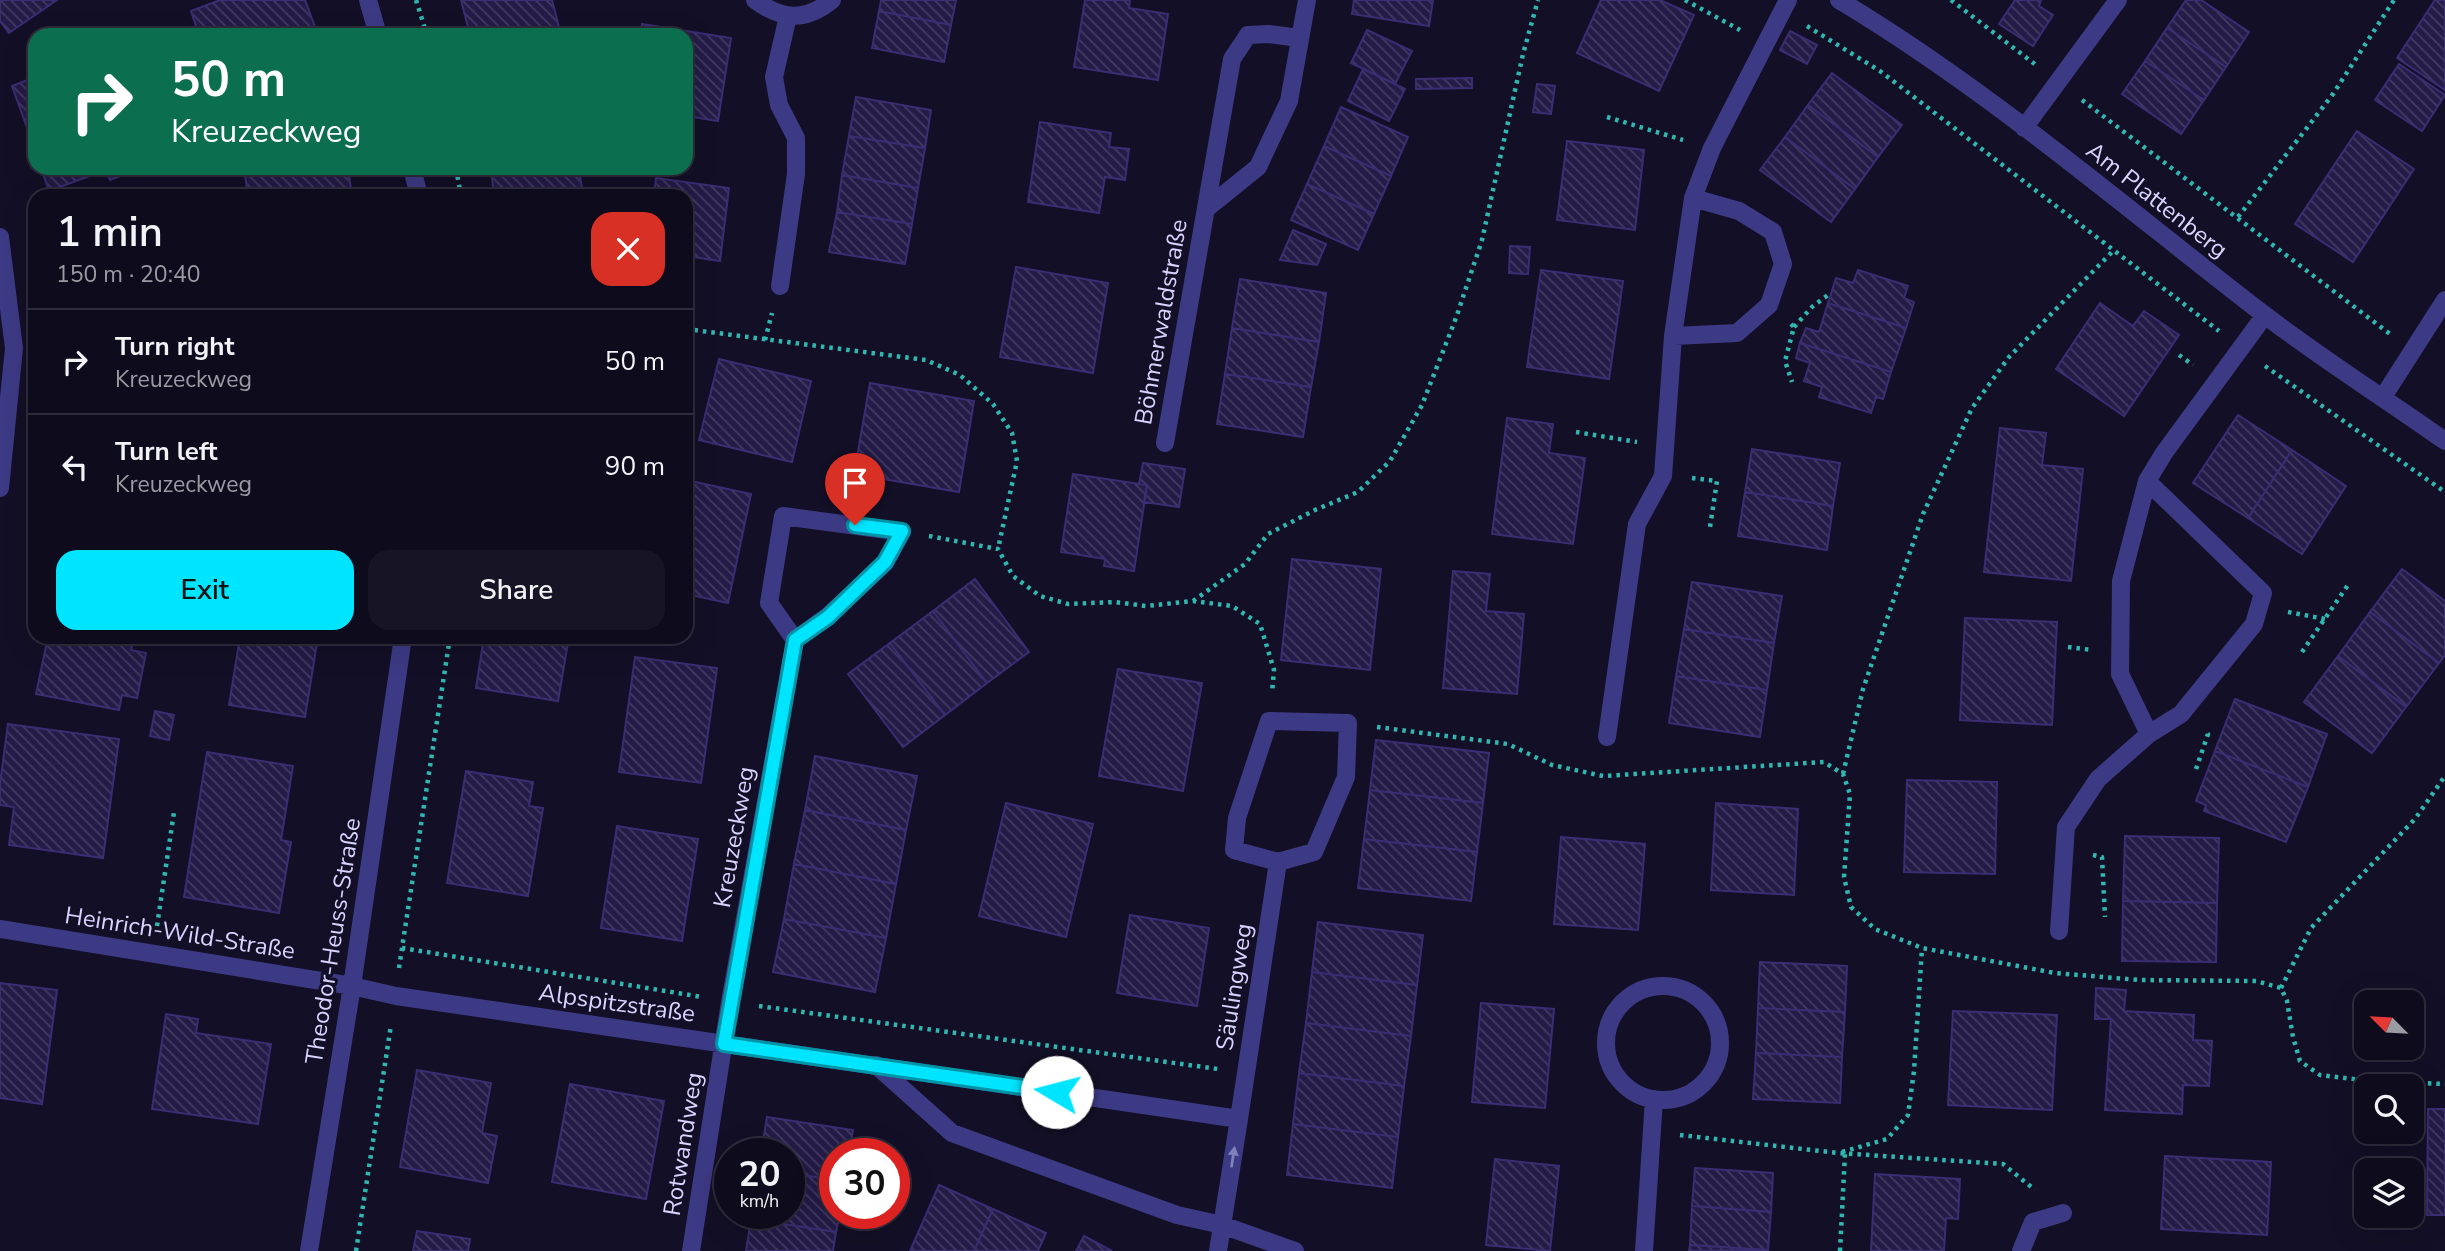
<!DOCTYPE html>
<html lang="en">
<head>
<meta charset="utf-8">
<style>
  body { margin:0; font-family:"Nunito Sans",sans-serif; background:#171425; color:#f1f3f6; height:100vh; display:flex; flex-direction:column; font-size:26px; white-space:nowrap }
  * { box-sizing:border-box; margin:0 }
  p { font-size:23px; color:#9b9ba3 }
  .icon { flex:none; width:38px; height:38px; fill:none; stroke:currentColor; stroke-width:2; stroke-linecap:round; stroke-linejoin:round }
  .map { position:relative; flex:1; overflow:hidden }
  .side { position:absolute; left:28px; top:189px; width:665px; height:455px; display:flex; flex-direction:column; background:#0e0b1c; border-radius:21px; box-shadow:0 7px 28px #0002,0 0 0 2px #2e2b3b }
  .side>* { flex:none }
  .hud { position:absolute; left:28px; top:28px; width:665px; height:147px; border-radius:21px; box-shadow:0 7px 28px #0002,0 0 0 2px #2e2b3b; background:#0b6e4f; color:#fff; overflow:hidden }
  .needle { width:46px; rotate:294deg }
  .controls { position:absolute; left:2354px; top:990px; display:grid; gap:14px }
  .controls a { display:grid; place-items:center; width:70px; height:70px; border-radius:14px; background:#0e0b1c; box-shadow:0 7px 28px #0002,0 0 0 2px #2e2b3b; font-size:35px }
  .speed { position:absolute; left:714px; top:1138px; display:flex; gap:14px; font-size:35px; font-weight:700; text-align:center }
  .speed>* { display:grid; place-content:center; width:91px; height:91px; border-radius:50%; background:#0e0b1c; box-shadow:0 7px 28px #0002,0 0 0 2px #2e2b3b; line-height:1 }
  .speed small { font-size:18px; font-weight:400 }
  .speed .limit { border:10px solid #d22; background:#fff; color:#111 }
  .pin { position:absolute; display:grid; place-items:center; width:60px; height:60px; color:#fff; margin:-72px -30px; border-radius:50% 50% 50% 0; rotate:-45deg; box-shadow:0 0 7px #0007 }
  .pin .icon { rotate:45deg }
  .me { position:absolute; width:77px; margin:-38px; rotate:278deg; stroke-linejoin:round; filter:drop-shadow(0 0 5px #0008) }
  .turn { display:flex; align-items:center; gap:24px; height:147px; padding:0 28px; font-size:32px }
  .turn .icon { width:91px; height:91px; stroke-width:2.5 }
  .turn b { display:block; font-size:49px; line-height:60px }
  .round { display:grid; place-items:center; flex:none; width:74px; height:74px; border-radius:21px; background:#171425 }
  .headline { display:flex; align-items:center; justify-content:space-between; height:119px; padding:0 28px }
  h1 { font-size:42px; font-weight:600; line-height:52px }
  .action { display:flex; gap:14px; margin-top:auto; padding:14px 28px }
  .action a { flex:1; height:80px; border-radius:21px; background:#00e5ff; color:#111; font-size:28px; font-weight:600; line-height:80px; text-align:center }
  .action a+a { background:#171425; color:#f1f3f6 }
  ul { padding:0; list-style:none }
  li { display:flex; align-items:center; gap:21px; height:105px; padding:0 28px; border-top:2px solid #2e2b3b }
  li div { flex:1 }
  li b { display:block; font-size:26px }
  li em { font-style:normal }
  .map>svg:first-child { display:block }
  .building { fill:url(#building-back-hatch); stroke:#3b2d73; stroke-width:2 }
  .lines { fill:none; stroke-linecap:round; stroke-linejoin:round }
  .path { stroke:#2fb8b0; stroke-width:4.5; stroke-dasharray:3.5 5; stroke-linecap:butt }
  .street { stroke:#3d3a85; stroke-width:18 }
  .oneway { fill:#837fbc }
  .route-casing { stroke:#0095a6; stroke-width:18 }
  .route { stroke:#00e5ff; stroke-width:12 }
  .labels { text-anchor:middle; stroke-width:6; stroke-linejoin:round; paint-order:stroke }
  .street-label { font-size:24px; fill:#d9d4ff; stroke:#130f26 }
</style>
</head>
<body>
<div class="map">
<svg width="2445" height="1251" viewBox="0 0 2445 1251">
  <defs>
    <pattern id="building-back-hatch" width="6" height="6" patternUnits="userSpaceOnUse" patternTransform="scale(1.75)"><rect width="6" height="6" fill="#241b47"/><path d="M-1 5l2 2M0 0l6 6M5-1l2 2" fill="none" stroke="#433b63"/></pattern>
  </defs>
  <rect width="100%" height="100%" fill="#130f26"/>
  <path class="building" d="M0 0H57L9 33 0 21Z
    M220 0H305L318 35H199L191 11Z
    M461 0H552L561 35H470Z
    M881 0H956L951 25 879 11Z
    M1085 0H1130L1129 8 1168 14 1158 80 1074 67Z
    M1354 0H1433L1429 26 1352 14Z
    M1601 0H1660L1694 15 1659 91 1577 53Z
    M2015 0H2041L2039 6 2053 15 2033 46 1999 24Z
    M2186 0H2201L2249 32 2226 67 2167 28Z
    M2435 0H2445V90L2397 58Z
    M879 11 951 25 944 62 872 48Z
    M642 24 731 38 718 121 686 116V35H640Z
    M2167 28 2226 67 2204 100 2145 61Z
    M1367 30 1412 51 1395 84 1351 63Z
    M1790 31 1817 45 1807 64 1780 50Z
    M2145 61 2204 100 2181 134 2122 94Z
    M2399 64 2445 95 2422 131 2375 100Z
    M1363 69 1405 89 1389 121 1348 101Z
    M1832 73 1902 125 1878 157 1808 105Z
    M35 77V150L12 86Z
    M1472 78V88L1416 89V79Z
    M1537 84 1555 86 1551 114 1533 112Z
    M856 97 931 110 925 148 849 136Z
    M1808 105 1878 157 1855 189 1785 137Z
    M1341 107 1408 137 1391 176 1324 146Z
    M1040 122 1111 133 1109 147 1129 149 1125 180 1105 177 1099 213 1028 202Z
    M2357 131 2414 169 2353 262 2295 224Z
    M849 136 925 148 918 188 842 175Z
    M1785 137 1855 189 1831 222 1760 170Z
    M1567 141 1644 150 1635 230 1557 220Z
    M1324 146 1391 176 1374 214 1307 184Z
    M41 168H141L110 180 106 170 49 191Z
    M244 168H348L352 196H248Z
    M491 168H579L583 196H494Z
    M842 175 918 188 912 224 837 212Z
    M656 178 729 188 720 261 686 256V196H654Z
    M1307 184 1374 214 1358 250 1291 220Z
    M837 212 912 224 905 264 829 252Z
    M1293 230 1326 244 1317 265 1280 260Z
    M1510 246 1530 247 1528 274 1509 273Z
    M1016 267 1108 283 1093 373 1000 357Z
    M1541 270 1623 281 1609 379 1527 367Z
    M1858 270 1908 286 1904 298 1914 302 1906 328 1828 303 1836 278 1853 283Z
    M1240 279 1326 293 1319 342 1232 328Z
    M1828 303 1906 328 1891 372 1800 343 1806 328 1819 332Z
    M2100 303 2133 326 2144 311 2179 335 2124 416 2056 369Z
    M1232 328 1319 342 1311 387 1225 374Z
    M1800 343 1891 372 1883 399 1876 397 1871 413 1819 397 1822 387 1804 381 1810 363 1796 358Z
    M719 359 811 381 792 462 699 440Z
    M1225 374 1311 387 1303 437 1217 424Z
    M870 383 974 401 959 492 854 474Z
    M2238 415 2292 450 2248 518 2193 483Z
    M1507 418 1553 424 1549 453 1585 458 1573 544 1492 534Z
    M2000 428 2046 433 2042 465 2083 469 2071 581 1984 572Z
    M1752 449 1840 463 1833 506 1745 492Z
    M2292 450 2346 486 2302 554 2248 518Z
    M1143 463 1185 469 1179 507 1144 502 1147 485 1139 484Z
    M1073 474 1147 485 1134 571 1104 566 1105 559 1061 552Z
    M686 480 751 494 728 603 686 594Z
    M1745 492 1833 506 1827 550 1738 536Z
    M1292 559 1381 569 1370 670 1281 660Z
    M2402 569 2445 601V655L2439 663 2370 612Z
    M1453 571 1490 574 1486 611 1524 614 1517 694 1443 688Z
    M975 579 1029 652 987 683 933 611Z
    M1692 582 1782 596 1774 643 1684 629Z
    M933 611 987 683 945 715 890 643Z
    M2370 612 2439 663 2406 707 2338 656Z
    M1965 618 2057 622 2052 725 1960 720Z
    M1684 629 1774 643 1767 690 1676 676Z
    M48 637H134L131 650 146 653 137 698 122 695 119 710 36 694Z
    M240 637H318L305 717 229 705Z
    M484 637H569L558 701 476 688Z
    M890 643 945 715 903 747 848 674Z
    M2338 656 2406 707 2372 753 2304 702Z
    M635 657 717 668 701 783 619 772Z
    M1118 669 1202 683 1183 791 1099 776Z
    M1676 676 1767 690 1760 737 1669 723Z
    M2235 699 2327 734 2308 787 2215 751Z
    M155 711 174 715 169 740 150 736Z
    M8 724 119 739 103 858 9 845 14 807 0 805V784Z
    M1376 740 1489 753 1483 803 1370 790Z
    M2215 751 2308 787 2286 842 2204 811 2206 805 2196 801Z
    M207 752 293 766 281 840 291 842 279 913 184 897Z
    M815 756 917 776 906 830 805 810Z
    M466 771 533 782 529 806 543 808 528 896 447 883Z
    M1907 780 1997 782 1995 874 1904 872Z
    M1370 790 1483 803 1477 852 1364 839Z
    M1006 803 1093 824 1066 937 979 916Z
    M1716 803 1798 809 1794 895 1711 890Z
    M805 810 906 830 896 884 794 864Z
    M617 826 698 839 682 941 601 928Z
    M2125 836 2219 838 2217 903 2123 901Z
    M1561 837 1645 844 1638 930 1554 924Z
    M1364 839 1477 852 1471 901 1358 888Z
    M794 864 896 884 886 938 784 919Z
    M2123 901 2217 903 2216 962 2122 961Z
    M1130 915 1209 928 1197 1006 1117 993Z
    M784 919 886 938 875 992 773 972Z
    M1318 922 1423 935 1417 985 1312 972Z
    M1760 962 1847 966 1845 1012 1758 1008Z
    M1312 972 1417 985 1411 1036 1306 1023Z
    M0 983 57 990 42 1104 0 1098Z
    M2096 988 2126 990 2124 1011 2194 1015 2193 1040 2212 1041 2209 1086 2183 1085 2182 1114 2105 1110 2111 1019H2095Z
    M1481 1003 1554 1009 1545 1108 1472 1102Z
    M1758 1008 1845 1012 1842 1057 1756 1053Z
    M1953 1011 2057 1015 2052 1110 1948 1105Z
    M166 1014 198 1019 196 1033 271 1044 258 1124 152 1109Z
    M1306 1023 1411 1036 1404 1086 1299 1073Z
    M1756 1053 1842 1057 1840 1103 1753 1099Z
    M417 1070 491 1083 482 1133 497 1136 488 1183 400 1167Z
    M1299 1073 1404 1086 1398 1137 1293 1124Z
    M570 1084 664 1101 646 1199 552 1182Z
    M2428 1109H2445V1215H2427Z
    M767 1117 853 1130 849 1153H835V1180L789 1173V1153H761Z
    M1293 1124 1398 1137 1392 1188 1287 1175Z
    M2165 1156 2271 1162 2267 1235 2161 1229Z
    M1495 1159 1559 1166 1550 1251 1486 1245Z
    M1695 1168 1773 1173 1771 1212 1692 1206Z
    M789 1173 835 1180V1213H840L836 1232 751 1219 752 1213H789Z
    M1875 1174 1960 1179 1958 1219 1946 1218 1944 1251H1871Z
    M939 1185 993 1209 974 1251H910Z
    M1692 1206 1771 1212 1768 1250 1690 1245Z
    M993 1209 1046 1233 1038 1251H974Z
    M751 1219 836 1232 833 1251H746Z
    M417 1231 470 1239 468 1251H413Z
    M1084 1236 1112 1251H1076Z
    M1690 1245 1768 1250 1689 1251Z"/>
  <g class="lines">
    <path class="path" d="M416 0 427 35
      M1685 0 1740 30
      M1951 0 2036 65
      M1807 26 1880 71 2219 331
      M2082 100 2390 334
      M1607 117 1683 140
      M456 168 461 196
      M2238 217 2333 94 2394 0
      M1791 324 1794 327 1785 361 1792 382
      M1794 327 1812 307 1828 295
      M686 329 926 360 960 375 993 404 1012 433 1017 461 998 549
      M765 340 772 313
      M2179 355 2193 365
      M2265 366 2445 492
      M1576 432 1637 442
      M1692 478 1717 481 1710 527
      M929 536 998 549 1013 576 1040 596 1068 604 1115 602 1146 606 1193 601 1232 606 1260 624 1274 670 1272 693
      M1193 601 1245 564 1268 534 1315 510 1358 492 1390 461 1422 405 1456 318 1482 240 1523 54 1538 0
      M2288 612 2325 619
      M450 637 402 948 702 997
      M2068 647 2092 650
      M2302 652 2348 585
      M1377 727 1508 744 1552 765 1603 776 1824 762 1843 774 1850 794 1844 877 1851 907 1875 929 1922 948 2055 973 2139 980 2256 981 2281 988 2287 1001 2293 1037 2300 1061 2320 1075 2370 1081 2445 1084
      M2196 769 2208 734 2205 731
      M1843 774 1863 689 1923 514 1972 408 2009 357 2114 250
      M2093 855 2102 857 2105 917
      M157 926 174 812
      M399 968 402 948
      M2281 988 2311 928 2415 819 2445 776
      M759 1006 1218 1069
      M1680 1135 1838 1153 2003 1164 2035 1190
      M1842 1152 1887 1139 1908 1115 1914 1071 1922 948
      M356 1251 391 1025
      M1840 1251 1845 1153"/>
    <path class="street" d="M368 0 378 35
      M755 0C782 20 805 22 832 0
      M1839 0C1989 90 2123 206 2262 313 2321 358 2384 398 2445 441
      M2024 128 2118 0
      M412 168 419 196
      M1206 209 1258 167 1289 101 1307 0
      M0 237 14 348 0 488
      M780 286 796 174V138L779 105 774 77 788 16
      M1673 336 1737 333 1769 305 1783 264 1773 232 1739 211 1693 198
      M2383 397 2445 300
      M1165 443 1232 59 1248 35 1269 34 1299 38
      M2149 734 2120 674 2121 581 2147 481 2164 453 2265 315
      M1607 737 1637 524 1663 476 1673 336 1693 198 1712 148 1788 0
      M0 929 352 986 396 996 1239 1119 1218 1251
      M2059 931 2066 827 2098 779 2149 734 2181 714 2254 624 2263 593 2147 481
      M1606 1043a57 57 0 1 1 114 0a57 57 0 1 1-114 0Z
      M876 1065 952 1133 1177 1215 1222 1225 1295 1251
      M1239 1119 1278 862 1314 852 1346 777 1348 723 1269 721 1237 818 1234 850 1278 862
      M309 1251 352 986 403 637
      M691 1251 730 1002 795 640 828 616 885 563 902 532 783 516 769 603 795 640
      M1644 1251 1654 1099
      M2021 1251 2033 1222 2063 1213"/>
  </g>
  <defs><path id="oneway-solid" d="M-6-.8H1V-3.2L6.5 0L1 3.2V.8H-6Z" transform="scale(1.75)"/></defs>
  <use class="oneway" href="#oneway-solid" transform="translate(1233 1157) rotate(-81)"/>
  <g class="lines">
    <defs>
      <path id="route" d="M855 525 902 531 885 562 828 617 795 640 724 1044 1057 1092"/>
    </defs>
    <use href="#route" class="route-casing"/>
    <use href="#route" class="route"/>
  </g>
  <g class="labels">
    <g class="street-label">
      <text transform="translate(2157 200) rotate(38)" y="8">Am Plattenberg</text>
      <text transform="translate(1161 322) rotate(-80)" y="8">Böhmerwaldstraße</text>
      <text transform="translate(734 837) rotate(-80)" y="8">Kreuzeckweg</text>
      <text transform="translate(180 933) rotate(9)" y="8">Heinrich-Wild-Straße</text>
      <text transform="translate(333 941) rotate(-81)" y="8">Theodor-Heuss-Straße</text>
      <text transform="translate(1234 987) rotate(-81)" y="8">Säulingweg</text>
      <text transform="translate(617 1003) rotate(8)" y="8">Alpspitzstraße</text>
      <text transform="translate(683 1144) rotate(-81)" y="8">Rotwandweg</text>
    </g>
  </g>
</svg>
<div class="controls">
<a><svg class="needle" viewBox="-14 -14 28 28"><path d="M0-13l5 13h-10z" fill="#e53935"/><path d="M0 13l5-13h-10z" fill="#9b9ba3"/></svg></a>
<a><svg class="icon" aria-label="search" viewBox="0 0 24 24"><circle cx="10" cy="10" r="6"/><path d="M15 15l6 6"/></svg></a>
<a><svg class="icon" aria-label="layers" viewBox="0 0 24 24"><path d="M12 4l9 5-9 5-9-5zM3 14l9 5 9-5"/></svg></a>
</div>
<div class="speed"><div>20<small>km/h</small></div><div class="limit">30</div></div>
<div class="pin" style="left:855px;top:525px;background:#d93025"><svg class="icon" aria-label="arrive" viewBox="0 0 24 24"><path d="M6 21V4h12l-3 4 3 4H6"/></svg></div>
<svg class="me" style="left:1057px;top:1092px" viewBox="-20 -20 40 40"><circle r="19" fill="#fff"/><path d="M0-13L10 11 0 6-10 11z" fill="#00e5ff"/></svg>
<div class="hud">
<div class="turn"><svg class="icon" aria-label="right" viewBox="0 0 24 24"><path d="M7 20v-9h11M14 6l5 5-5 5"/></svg><div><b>50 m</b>Kreuzeckweg</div></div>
</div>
<section class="side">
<div class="headline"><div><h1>1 min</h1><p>150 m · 20:40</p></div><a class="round" style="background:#d93025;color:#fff"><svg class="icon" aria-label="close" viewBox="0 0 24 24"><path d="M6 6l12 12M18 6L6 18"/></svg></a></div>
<ul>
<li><svg class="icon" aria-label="right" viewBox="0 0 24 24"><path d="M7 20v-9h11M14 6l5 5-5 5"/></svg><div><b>Turn right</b><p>Kreuzeckweg</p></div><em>50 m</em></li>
<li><svg class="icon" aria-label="left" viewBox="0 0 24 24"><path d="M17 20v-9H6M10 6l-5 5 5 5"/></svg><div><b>Turn left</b><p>Kreuzeckweg</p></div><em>90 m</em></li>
</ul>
<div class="action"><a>Exit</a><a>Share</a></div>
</section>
</div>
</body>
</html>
